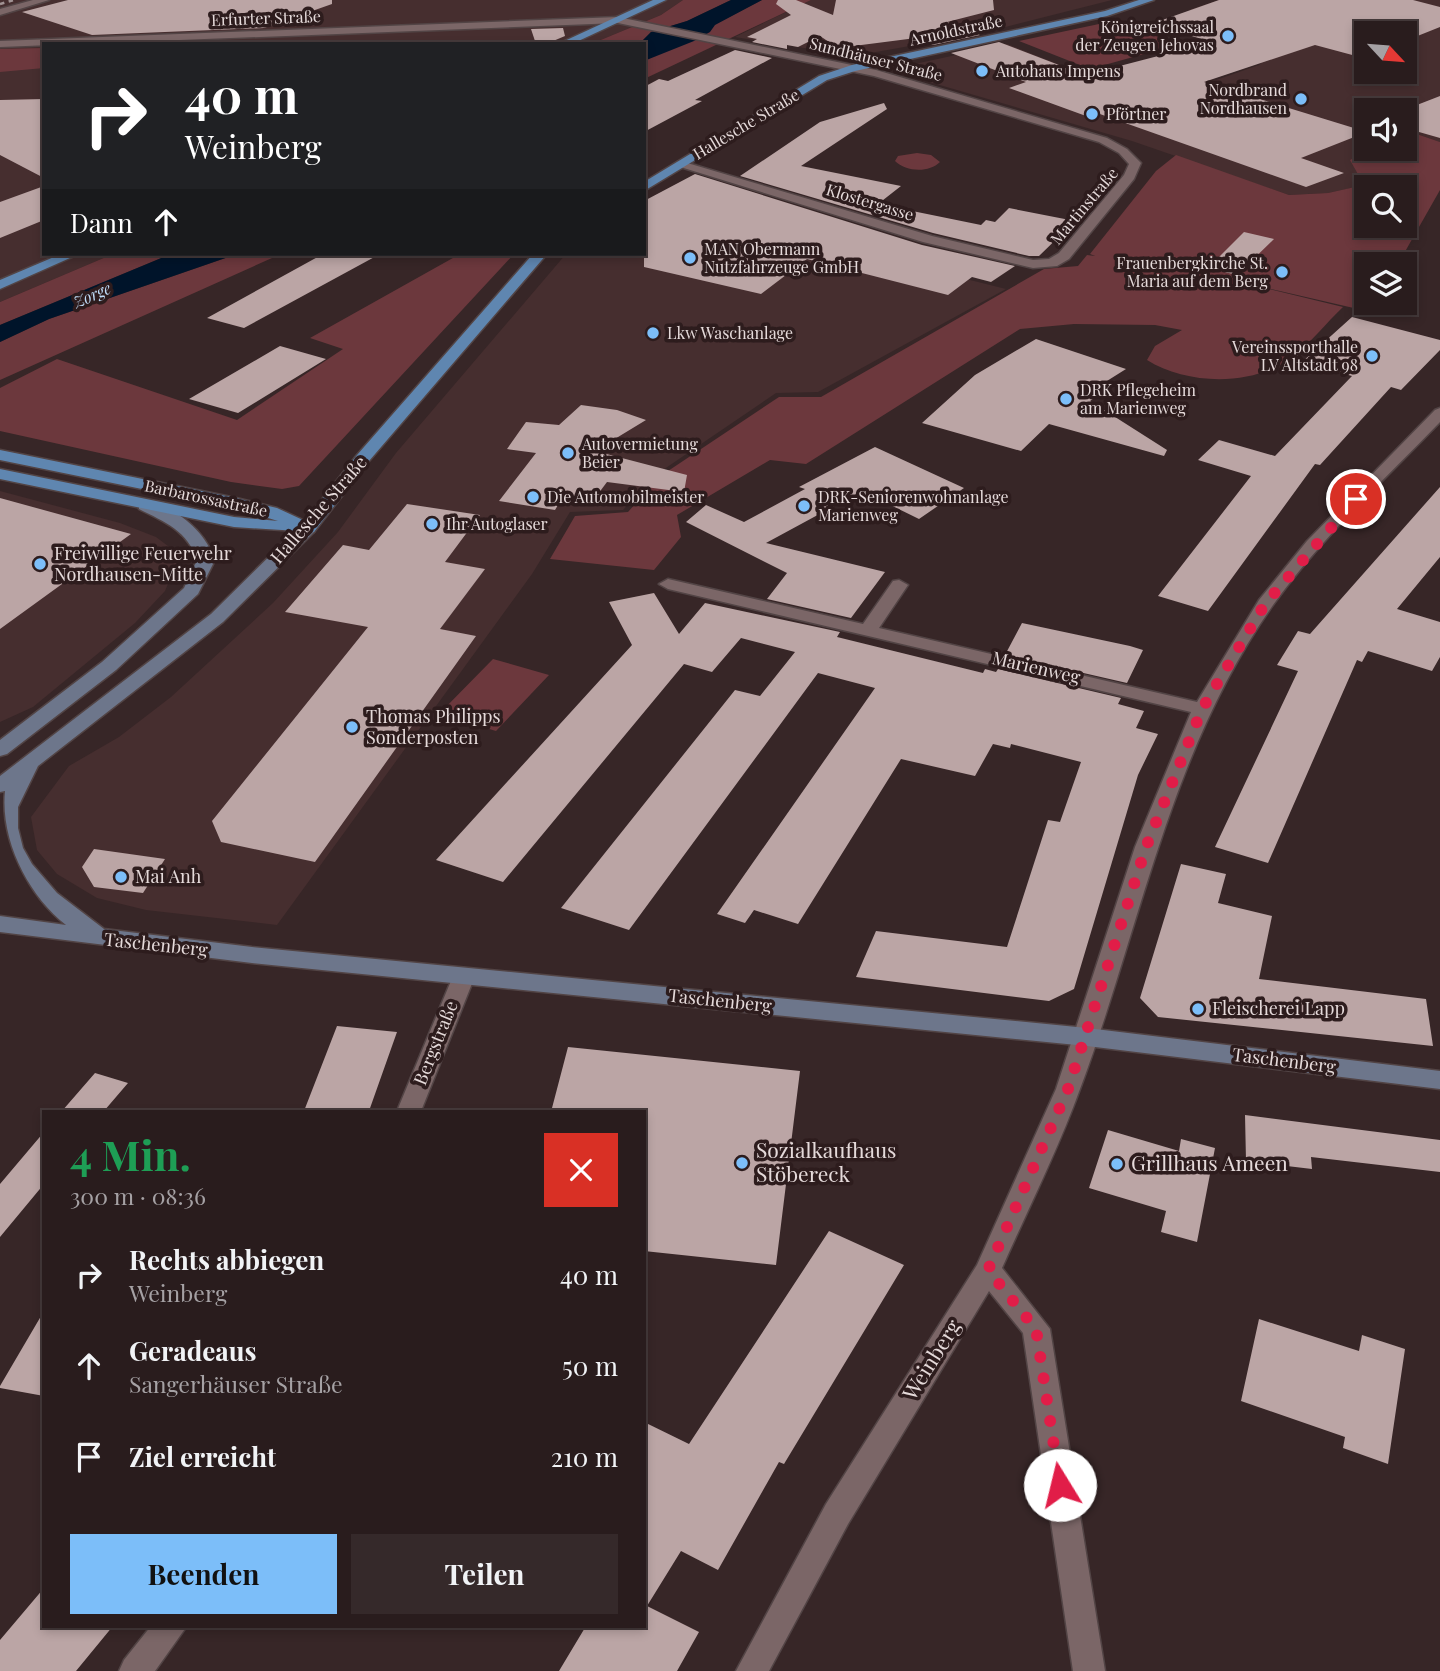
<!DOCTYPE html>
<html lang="de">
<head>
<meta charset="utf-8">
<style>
  body { margin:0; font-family:"Playfair Display",serif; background:#35292a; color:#f1f3f6; height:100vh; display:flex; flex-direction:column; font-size:26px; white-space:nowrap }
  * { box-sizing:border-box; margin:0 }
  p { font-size:23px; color:#a5a1a4 }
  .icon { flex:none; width:38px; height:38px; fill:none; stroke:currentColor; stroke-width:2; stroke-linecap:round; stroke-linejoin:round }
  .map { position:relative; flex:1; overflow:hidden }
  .details { position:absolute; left:42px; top:1110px; width:604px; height:518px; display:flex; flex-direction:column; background:#291c1d; border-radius:0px; box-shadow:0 4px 10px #0003,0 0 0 2px #453a3b }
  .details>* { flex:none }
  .banner { position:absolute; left:42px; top:42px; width:604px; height:214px; border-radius:0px; box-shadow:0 4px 10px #0003,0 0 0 2px #453a3b; background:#202124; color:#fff; overflow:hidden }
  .needle { width:46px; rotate:116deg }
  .fabs { position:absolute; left:1354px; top:21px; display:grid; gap:14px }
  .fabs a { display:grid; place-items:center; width:63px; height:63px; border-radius:0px; background:#291c1d; box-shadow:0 4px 10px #0003,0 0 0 2px #453a3b; font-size:35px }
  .pin { position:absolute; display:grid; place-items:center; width:60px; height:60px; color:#fff; margin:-30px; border:4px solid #fff; border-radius:50%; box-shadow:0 2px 7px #0007 }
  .me { position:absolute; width:77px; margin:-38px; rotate:351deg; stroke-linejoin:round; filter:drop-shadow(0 0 5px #0008) }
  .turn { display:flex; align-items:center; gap:24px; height:147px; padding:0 28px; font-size:32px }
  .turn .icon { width:91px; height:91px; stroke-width:2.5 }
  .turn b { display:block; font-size:49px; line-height:60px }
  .then { display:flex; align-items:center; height:66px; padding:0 28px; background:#0003; gap:14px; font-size:26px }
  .round { display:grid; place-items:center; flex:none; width:74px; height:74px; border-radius:0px; background:#35292a }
  .head { display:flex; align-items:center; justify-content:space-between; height:119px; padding:0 28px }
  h1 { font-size:42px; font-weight:700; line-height:52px; color:#1e9e55 }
  .action { display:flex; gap:14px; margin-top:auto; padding:14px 28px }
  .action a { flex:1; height:80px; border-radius:0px; background:#7cbef9; color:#111; font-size:28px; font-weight:700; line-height:80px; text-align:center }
  .action a+a { background:#35292a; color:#f1f3f6 }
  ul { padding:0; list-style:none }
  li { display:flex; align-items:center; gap:21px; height:91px; padding:0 28px }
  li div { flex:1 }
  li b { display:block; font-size:26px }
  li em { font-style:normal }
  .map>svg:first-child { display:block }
  .built { fill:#462e2f; fill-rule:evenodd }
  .green { fill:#6c383d; fill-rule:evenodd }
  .water { fill:#00142a }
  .building { fill:#bba5a5 }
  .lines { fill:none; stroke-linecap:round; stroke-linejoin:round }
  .street-casing { stroke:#524445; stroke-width:3 }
  .secondary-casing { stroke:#524445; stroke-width:3 }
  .primary-casing { stroke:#524445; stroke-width:3 }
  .street { fill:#7b6667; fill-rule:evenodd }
  .secondary { fill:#6d768b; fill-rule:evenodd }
  .primary { fill:#5f86b0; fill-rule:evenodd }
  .rail { stroke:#a19394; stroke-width:2.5; stroke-dasharray:4.5 4.5; stroke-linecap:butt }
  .route { stroke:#e11d48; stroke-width:12; stroke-dasharray:0 21.6 }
  .poi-dot { fill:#7cbef9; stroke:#2d1c1d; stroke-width:2.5 }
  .labels { text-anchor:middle; stroke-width:7; stroke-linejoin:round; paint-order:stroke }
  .far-street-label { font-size:16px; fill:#e5dada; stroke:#2d1c1d }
  .far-poi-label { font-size:16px; fill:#e5dada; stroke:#2d1c1d; text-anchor:start }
  .far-water-label { font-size:16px; font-style:italic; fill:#bfdcf8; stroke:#2d1c1d }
  .street-label { font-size:18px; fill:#e5dada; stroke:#2d1c1d }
  .poi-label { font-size:18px; fill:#e5dada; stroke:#2d1c1d; text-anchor:start }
  .near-poi-label { font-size:21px; fill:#e5dada; stroke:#2d1c1d; text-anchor:start }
  .near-street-label { font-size:21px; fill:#e5dada; stroke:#2d1c1d }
</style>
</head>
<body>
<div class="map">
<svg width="1440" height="1671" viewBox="0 0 1440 1671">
  <rect width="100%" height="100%" fill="#372627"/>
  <path class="built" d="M0 0H683L661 15 591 44H44V254H113L0 302Z
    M811 0H1112L982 33 854 56 735 37Z
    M1219 0H1440V142L1405 130V110H1367L1369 149 1351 160 1365 185 1328 193 1289 195 1132 141 895 72 896 68 1007 44 1153 102 1259 65 1271 54 1225 23 1189 10ZM1367 33H1405V72H1367Z
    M726 219 1006 289 818 392 776 393 654 476 623 510 570 512 532 574 277 925 146 910 97 898 57 874 37 850 31 817 69 766 119 737 171 697 273 603 338 532 396 453 566 254H644Z
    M0 491 120 523 156 537 172 549 177 562 165 591 135 623 33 707 0 722Z"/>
  <path class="green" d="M683 0H731L687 21 651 32 639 44H591L661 15Z
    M762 0H811L644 79V61Z
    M1113 21 1180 44 1090 69 1019 41Z
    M44 48V68L0 72V49Z
    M1405 130 1440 142V190L1398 264H1367V303H1376L1371 312 1228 279 1343 307C1326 323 1311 343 1292 357 1253 387 1187 385 1147 360L1155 346 1182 330 1155 325 1074 324 1020 329 806 464 770 460 677 515 681 537 654 570 550 559 575 516 628 512 659 477 779 397H821L1044 269 1078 266 1087 255 1095 256 1090 254 1156 171 1176 155 1289 195 1328 193 1364 185 1350 160 1369 149H1405ZM1367 187H1405V226H1367Z
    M917 153 931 155 940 162C929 173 906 172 895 161L898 156Z
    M113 254H171L0 325V302Z
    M237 254H281L0 380V342L49 319Z
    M460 254H514L299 486 282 489 231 482 0 431V388L57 359 237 420 343 349 310 338Z
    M493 659 549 675 496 731 439 714Z"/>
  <path class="water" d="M731 0H762L715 25 710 32 694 41 644 61V44H639L651 32 687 21Z
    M171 254H237L49 319 0 342V325Z"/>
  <path class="building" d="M68 0H332V4L264 28 92 35 22 12Z
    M778 0H796L833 15 836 0H993L994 10 947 22 980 35 933 45 916 38 838 48 820 36 798 47 787 45V49L752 42 757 39 747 37 791 15 776 4Z
    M1219 0H1413L1440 7V27L1405 41V33H1367V51L1356 56 1315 45 1204 82 1367 132 1301 158 1344 173 1306 187 1097 113 1086 116 1009 88 1026 82 951 53 999 42 1085 75 1212 42 1151 24Z
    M563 28 565 36 546 44H536L531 29Z
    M735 50 772 58 695 100 702 101 644 132V87L659 79 668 81Z
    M1440 96V138L1405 128 1404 110Z
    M44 99V178L0 155V100Z
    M884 103 887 109 801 166 901 186 878 204 981 225 986 220 995 222 1009 208 1075 221 1039 256H1029L933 233 740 176 820 122Z
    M695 174 922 245 1015 266 991 282 972 277 948 295 807 259 761 294 644 267V201Z
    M44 186V220L0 238V202Z
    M1244 232 1274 239 1237 275 1208 268Z
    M323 254H380L244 328 207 318Z
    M1352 317 1440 340V350L1401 390 1391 387 1320 465 1315 464 1208 611 1158 596 1251 476 1198 460 1219 440 1275 456 1352 376 1302 362Z
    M1036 339 1126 369 1091 391 1100 394 1090 401 1167 450 1164 456 1049 424 1021 451 922 423 975 375Z
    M280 346 326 359 238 413 189 399Z
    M581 405 617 410 646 420 595 451 687 475 684 492 607 482 595 498 578 496 570 506 558 505 555 510 499 501 536 453 507 449 526 422 559 425Z
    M875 447 964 488 919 519 862 491 766 543 885 572 851 618 767 599 787 573 686 522 706 505 744 522 805 489 799 487Z
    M1440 487V557L1397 609 1440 622V657L1432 671 1368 651 1362 662 1357 660 1268 863 1215 847 1298 671 1277 665 1298 631 1310 634Z
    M0 498 131 534 0 629Z
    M407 504 480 515 445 562 485 569 440 629 476 636 315 862 221 842 212 821 368 627 285 612 343 545 369 550Z
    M654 593 679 634 705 603 840 632 837 637 983 673 985 669 996 672 998 669 1121 698 1118 704 1144 711 1136 728 1158 734 1138 775 1074 989 1049 1001 856 977 876 931 1007 947 1048 820 1060 822 1081 762 1011 744 1010 748 993 744 975 776 901 759 798 924 754 910 745 923 717 914 875 688 818 673 629 930 561 908 735 690 760 696 795 652 741 638 712 672 684 664 503 882 436 860 632 645 609 602Z
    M1022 623 1130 646 1143 650 1127 683 1005 655Z
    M94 849 165 859 143 893 94 887 82 867Z
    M1181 864 1226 874 1218 903 1272 916 1259 979 1426 999 1433 1046 1158 1017 1140 998Z
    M337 1026 397 1032 369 1111H304Z
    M568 1047 800 1071 776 1265 644 1251V1111H562L552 1108Z
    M95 1073 128 1083 104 1111H62Z
    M1245 1115 1440 1140V1172L1311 1157 1312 1169 1246 1161Z
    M1108 1130 1179 1151 1181 1139 1215 1148 1197 1242 1161 1232 1166 1211 1089 1188Z
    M44 1132V1184L0 1237V1184Z
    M829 1231 904 1265 784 1464 779 1462 718 1570 681 1551 647 1606 699 1632 677 1671H559L586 1626H644V1422L689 1444Z
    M44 1311V1396L0 1388V1386Z
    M1259 1319 1359 1351 1362 1335 1405 1349 1388 1464 1343 1448 1345 1437 1241 1401Z
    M44 1588V1626H113L76 1671H0V1640Z"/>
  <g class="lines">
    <defs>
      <path id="street" d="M33 0H49L0 15V9Z
        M618 17 876 70 1107 138 1127 149 1141 163 1134 179 1069 259 1057 266 1033 268 923 242 674 165 684 162 932 236 1033 260 1049 259 1059 253 1124 175 1129 164 1119 153 1099 142 874 76 618 23 0 47V41Z
        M1440 408V422C1383 481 1321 538 1273 605 1170 750 1141 926 1080 1089 1058 1150 1028 1209 1002 1268L1050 1329 1105 1671H1073L1023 1333 989 1291 848 1524 769 1671H736L826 1504 977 1265 1056 1089 1135 847 1191 712 668 589 659 584 668 579 863 624 893 581 899 580 908 585 879 628 1197 702 1259 600 1307 541 1435 410Z
        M464 968 472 970 475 976 421 1111H397L453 976 456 970Z
        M151 1626H187L155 1671H119L124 1660Z"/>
      <path id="secondary" d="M145 500C176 508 204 529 215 560L198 594 116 670 7 754 0 756V740L102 662 184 588 197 560C188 531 165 522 139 509V501Z
        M308 523 314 524 316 528 314 532 223 622 38 766 18 807V828L23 848 32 864 57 893 104 929 252 947 1087 1028 1440 1071V1089L1087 1046 252 963 0 932V916L66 925C29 896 0 841 5 791L0 792V776L211 614 302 524Z"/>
      <path id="primary" d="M653 0H666L572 44H558Z
        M1139 0H1154L1107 16 855 71 827 80 644 191V182L819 76 852 65 1105 11Z
        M61 254H79L0 289V280Z
        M533 254H547L369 461 314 532 234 527 0 479V469L234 517 278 521 235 508 0 460V450L236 498 277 508 305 521 357 455Z"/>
    </defs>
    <use href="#street" class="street-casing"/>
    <use href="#secondary" class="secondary-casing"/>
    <use href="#primary" class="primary-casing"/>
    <use href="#street" class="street"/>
    <use href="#secondary" class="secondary"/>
    <use href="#primary" class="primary"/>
    <path class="rail" d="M0 4 14 0"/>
  </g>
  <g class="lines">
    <path class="route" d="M1060 1485 1036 1329 988 1270 1068 1089 1146 847 1202 709 1265 604 1356 499"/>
  </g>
  <g class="poi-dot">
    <circle cx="1228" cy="36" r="7"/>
    <circle cx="982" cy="71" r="7"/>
    <circle cx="1301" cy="99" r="7"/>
    <circle cx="1092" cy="114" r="7"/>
    <circle cx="690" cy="258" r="7"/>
    <circle cx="1282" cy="272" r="7"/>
    <circle cx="653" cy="333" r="7"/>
    <circle cx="1372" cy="356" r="7"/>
    <circle cx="1066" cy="399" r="7"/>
    <circle cx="568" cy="453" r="7"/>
    <circle cx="533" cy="497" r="7"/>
    <circle cx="804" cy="506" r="7"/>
    <circle cx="432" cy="524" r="7"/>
    <circle cx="40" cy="564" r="7"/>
    <circle cx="352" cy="727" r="7"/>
    <circle cx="121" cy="877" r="7"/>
    <circle cx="1198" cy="1009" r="7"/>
    <circle cx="742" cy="1163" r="7"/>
    <circle cx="1117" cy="1164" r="7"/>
  </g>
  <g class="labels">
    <g class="far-street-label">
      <text transform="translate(266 18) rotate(-2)" y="6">Erfurter Straße</text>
      <text transform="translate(956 30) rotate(-12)" y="6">Arnoldstraße</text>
      <text transform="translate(876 59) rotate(14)" y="6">Sundhäuser Straße</text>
      <text transform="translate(746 124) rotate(-31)" y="6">Hallesche Straße</text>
      <text transform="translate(870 202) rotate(17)" y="6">Klostergasse</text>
      <text transform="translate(1084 206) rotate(-50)" y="6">Martinstraße</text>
      <text transform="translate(206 498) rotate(12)" y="6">Barbarossastraße</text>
    </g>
    <g class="far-poi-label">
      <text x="1214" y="33" text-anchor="end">Königreichssaal<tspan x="1214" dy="18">der Zeugen Jehovas</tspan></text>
      <text x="996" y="77">Autohaus Impens</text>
      <text x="1287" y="96" text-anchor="end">Nordbrand<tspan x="1287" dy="18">Nordhausen</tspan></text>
      <text x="1106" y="120">Pförtner</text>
      <text x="704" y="255">MAN Obermann<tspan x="704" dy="18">Nutzfahrzeuge GmbH</tspan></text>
      <text x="1268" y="269" text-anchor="end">Frauenbergkirche St.<tspan x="1268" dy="18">Maria auf dem Berg</tspan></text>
      <text x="667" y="339">Lkw Waschanlage</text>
      <text x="1358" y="353" text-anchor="end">Vereinssporthalle<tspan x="1358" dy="18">LV Altstadt 98</tspan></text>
      <text x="1080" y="396">DRK Pflegeheim<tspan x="1080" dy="18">am Marienweg</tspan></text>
      <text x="582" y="450">Autovermietung<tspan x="582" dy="18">Beier</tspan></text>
      <text x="547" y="503">Die Automobilmeister</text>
      <text x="818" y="503">DRK-Seniorenwohnanlage<tspan x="818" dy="18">Marienweg</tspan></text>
      <text x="446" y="530">Ihr Autoglaser</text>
    </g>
    <g class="far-water-label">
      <text transform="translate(92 295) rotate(-24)" y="6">Zorge</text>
    </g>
    <g class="street-label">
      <text transform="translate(319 510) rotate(-49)" y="6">Hallesche Straße</text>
      <text transform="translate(1036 668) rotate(13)" y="6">Marienweg</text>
      <text transform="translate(156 945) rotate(6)" y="6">Taschenberg</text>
      <text transform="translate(720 1001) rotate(6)" y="6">Taschenberg</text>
      <text transform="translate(436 1043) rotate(-68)" y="6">Bergstraße</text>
      <text transform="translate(1284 1061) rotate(7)" y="6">Taschenberg</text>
    </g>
    <g class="poi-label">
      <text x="54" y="560">Freiwillige Feuerwehr<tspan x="54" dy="21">Nordhausen-Mitte</tspan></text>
      <text x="366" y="723">Thomas Philipps<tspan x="366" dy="21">Sonderposten</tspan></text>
      <text x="135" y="883">Mai Anh</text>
      <text x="1212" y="1015">Fleischerei Lapp</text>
    </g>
    <g class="near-poi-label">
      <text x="756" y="1158">Sozialkaufhaus<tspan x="756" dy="24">Stöbereck</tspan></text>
      <text x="1131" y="1171">Grillhaus Ameen</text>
    </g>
    <g class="near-street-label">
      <text transform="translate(932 1360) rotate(-58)" y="7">Weinberg</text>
    </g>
  </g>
</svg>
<div class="fabs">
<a><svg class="needle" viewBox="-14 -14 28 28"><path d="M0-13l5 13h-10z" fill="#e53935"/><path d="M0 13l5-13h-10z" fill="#a5a1a4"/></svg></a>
<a><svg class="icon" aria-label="sound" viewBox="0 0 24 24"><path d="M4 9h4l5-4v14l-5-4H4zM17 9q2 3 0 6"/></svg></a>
<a><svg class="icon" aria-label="search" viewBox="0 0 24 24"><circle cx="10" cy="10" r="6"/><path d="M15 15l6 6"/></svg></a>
<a><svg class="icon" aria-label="layers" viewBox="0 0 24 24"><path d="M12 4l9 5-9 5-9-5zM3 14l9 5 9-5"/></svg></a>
</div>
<div class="pin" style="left:1356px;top:499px;background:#d93025"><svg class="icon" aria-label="arrive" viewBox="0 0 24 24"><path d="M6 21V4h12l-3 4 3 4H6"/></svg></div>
<svg class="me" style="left:1060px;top:1485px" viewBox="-20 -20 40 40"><circle r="19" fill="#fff"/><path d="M0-13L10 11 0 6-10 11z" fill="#e11d48"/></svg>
<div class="banner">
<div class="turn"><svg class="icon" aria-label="right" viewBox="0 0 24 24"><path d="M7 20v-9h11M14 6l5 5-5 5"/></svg><div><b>40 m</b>Weinberg</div></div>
<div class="then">Dann<svg class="icon" aria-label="ahead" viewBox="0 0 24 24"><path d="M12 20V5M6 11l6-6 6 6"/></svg></div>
</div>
<section class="details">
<div class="head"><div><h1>4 Min.</h1><p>300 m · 08:36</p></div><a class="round" style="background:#d93025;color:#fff"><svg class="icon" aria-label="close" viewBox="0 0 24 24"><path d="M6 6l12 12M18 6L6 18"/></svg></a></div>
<ul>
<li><svg class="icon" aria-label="right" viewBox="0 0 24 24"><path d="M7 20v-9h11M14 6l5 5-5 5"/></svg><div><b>Rechts abbiegen</b><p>Weinberg</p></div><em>40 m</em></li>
<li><svg class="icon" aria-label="ahead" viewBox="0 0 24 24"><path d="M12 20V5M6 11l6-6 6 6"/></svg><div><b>Geradeaus</b><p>Sangerhäuser Straße</p></div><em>50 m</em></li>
<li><svg class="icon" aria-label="arrive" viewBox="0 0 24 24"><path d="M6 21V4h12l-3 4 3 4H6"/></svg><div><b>Ziel erreicht</b></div><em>210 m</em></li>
</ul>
<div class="action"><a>Beenden</a><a>Teilen</a></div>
</section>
</div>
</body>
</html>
